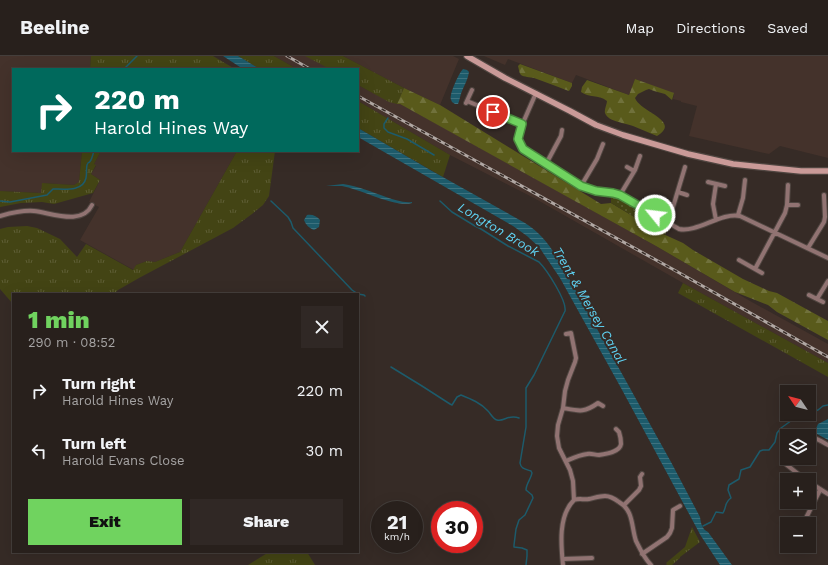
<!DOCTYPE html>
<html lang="en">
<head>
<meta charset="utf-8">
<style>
  body { margin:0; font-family:"Work Sans",sans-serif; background:#302825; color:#f1f3f6; height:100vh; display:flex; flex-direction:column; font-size:15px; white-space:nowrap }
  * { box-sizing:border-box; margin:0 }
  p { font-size:13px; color:#a5a3a3 }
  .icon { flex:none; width:22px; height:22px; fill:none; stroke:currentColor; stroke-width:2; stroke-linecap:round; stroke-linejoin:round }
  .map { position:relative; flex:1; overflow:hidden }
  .panel { position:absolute; left:12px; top:237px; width:347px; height:260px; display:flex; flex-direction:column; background:#28201c; border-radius:0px; box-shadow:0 4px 16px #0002,0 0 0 1px #443e3b }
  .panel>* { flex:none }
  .guide { position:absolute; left:12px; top:12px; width:347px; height:84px; border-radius:0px; box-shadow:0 4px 16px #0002,0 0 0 1px #443e3b; background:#00695c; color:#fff; overflow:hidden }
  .needle { width:26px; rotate:305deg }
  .tools { position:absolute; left:780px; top:329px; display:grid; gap:8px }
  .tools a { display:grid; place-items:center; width:36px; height:36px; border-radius:0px; background:#28201c; box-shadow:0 4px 16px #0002,0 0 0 1px #443e3b; font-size:20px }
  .speed { position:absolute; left:371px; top:445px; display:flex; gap:8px; font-size:20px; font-weight:700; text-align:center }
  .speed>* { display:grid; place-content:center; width:52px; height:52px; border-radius:50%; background:#28201c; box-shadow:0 4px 16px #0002,0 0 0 1px #443e3b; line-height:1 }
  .speed small { font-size:10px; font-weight:400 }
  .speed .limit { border:6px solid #d22; background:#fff; color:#111 }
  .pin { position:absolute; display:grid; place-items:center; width:34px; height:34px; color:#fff; margin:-17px; border:2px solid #fff; border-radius:50%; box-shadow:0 1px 4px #0007 }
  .me { position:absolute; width:44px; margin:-22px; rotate:299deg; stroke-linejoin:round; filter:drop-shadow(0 0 3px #0008) }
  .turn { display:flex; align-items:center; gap:14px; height:84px; padding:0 16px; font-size:18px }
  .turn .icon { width:52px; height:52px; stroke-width:2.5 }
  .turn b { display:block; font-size:28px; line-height:34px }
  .round { display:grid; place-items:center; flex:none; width:42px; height:42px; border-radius:0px; background:#302825 }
  .head { display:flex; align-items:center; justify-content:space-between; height:68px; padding:0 16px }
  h1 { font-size:24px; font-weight:800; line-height:30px; color:#70d35f }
  .primary-button { display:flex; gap:8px; margin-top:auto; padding:8px 16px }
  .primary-button a { flex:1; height:46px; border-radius:0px; background:#70d35f; color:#111; font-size:16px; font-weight:800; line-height:46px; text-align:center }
  .primary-button a+a { background:#302825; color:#f1f3f6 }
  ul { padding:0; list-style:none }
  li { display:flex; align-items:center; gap:12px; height:60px; padding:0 16px }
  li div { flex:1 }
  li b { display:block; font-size:15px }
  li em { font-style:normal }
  header { display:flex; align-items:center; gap:24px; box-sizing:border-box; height:56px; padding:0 20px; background:#28201c; border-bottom:1px solid #443e3b }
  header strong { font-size:19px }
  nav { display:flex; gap:22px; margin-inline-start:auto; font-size:14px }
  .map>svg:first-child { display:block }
  .built { fill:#44322b }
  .grass { fill:url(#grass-tufts) }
  .forest { fill:url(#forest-firs) }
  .park { fill:url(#park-dots) }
  .water { fill:url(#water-rules) }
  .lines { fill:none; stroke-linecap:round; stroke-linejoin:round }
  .stream { stroke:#1d5b6b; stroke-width:1.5 }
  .minor-casing { stroke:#504641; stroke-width:6 }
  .secondary-casing { stroke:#504641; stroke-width:8 }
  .minor { stroke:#917372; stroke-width:4 }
  .secondary { stroke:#ca9a98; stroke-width:5.5 }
  .rail-casing { stroke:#b0a7a3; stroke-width:3 }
  .rail { stroke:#362b26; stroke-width:1.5; stroke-dasharray:4.5; stroke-linecap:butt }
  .route-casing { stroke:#49893e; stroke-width:10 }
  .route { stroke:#70d35f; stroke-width:7 }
  .labels { text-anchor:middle; stroke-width:4; stroke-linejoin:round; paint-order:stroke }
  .water-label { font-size:13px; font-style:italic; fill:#5fd4f5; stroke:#362b26 }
</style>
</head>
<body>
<header>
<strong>Beeline</strong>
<nav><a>Map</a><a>Directions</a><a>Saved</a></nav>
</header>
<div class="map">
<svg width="828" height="509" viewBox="0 0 828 509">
  <defs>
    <pattern id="grass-tufts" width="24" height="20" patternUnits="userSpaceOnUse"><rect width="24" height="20" fill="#434414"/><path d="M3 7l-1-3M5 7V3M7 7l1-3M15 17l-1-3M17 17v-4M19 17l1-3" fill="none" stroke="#5e5e35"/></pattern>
    <pattern id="forest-firs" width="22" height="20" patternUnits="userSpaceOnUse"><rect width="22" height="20" fill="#595a1b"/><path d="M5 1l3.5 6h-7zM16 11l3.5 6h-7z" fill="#70713b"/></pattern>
    <pattern id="park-dots" width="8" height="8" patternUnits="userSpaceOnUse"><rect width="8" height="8" fill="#434414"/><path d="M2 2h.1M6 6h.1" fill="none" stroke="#5e5e35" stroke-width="1.8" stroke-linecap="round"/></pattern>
    <pattern id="water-rules" width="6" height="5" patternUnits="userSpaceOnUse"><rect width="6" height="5" fill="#1d5b6b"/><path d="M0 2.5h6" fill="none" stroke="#3d727f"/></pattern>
  </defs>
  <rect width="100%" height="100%" fill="#362b26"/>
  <path class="built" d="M0 0H91L90 13H13V95H82L79 126 76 128 74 129 42 127V137L0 135Z
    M274 0H308L331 13H297Z
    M343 0H453L459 3 440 49 404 32Z
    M484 0H828V102L780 90 769 98 689 80 697 50 681 46V45L673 43 674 38 635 23 629 39 576 19 572 27 508 3 505 9Z
    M358 29 371 36 400 48 448 74 656 190 750 245 828 288V307L683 227 534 142 450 99 358 45Z
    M101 95H237L180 196 155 206 147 205 136 209 134 214 80 184 99 151 89 146 100 124 91 118 96 110 94 108Z"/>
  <path class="grass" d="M91 0H213L235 13H151L149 11 148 13H90Z
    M238 0H274L297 13H260Z
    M305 0H343L404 32 397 48 389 46 358 29V13H330Z
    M358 45 450 99 443 121 358 72Z
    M82 95H101L94 108 96 109 91 118 100 124 93 137 54 148 42 146 21 147 0 151V135L41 137 42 127 74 129 79 126Z
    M237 95H275L269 140 263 149 252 158 233 172 139 222 118 234 114 238H13V248L0 233V173L8 171 27 170 37 172 60 183 77 201 86 188 133 214 136 209 147 205 155 206 180 196Z
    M683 227 828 307V321L678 237Z
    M692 471 700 486 680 501V502L672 509H666L667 508 666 507 685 491Z
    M269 496H307L315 509H248Z"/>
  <path class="forest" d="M520 8 572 27V30L569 35 566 34C556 30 545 26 534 22 530 21 524 21 521 19 519 17 519 13 518 10Z
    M635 23 674 37 672 44 665 38 654 35 649 33 646 34 638 38 635 42C640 56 682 65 657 80 649 77 641 73 633 70 626 67 608 66 605 57 604 54 607 48 607 45 598 38 589 42 581 36L582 31 587 24 629 39Z
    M404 32 440 49 601 148 611 147 661 177 683 187 693 194 743 223 769 235 777 237 828 265V284L777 256 768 249 735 236 656 190 400 48H397Z"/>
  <path class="park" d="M611 141 621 143 669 171 665 179 661 177 611 147Z"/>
  <path class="water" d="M223 0H238L260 13H243Z
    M463 13 467 14 469 16C468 23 465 28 462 35 460 39 460 44 458 48H455L452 46C451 43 450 43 451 39 452 33 459 17 463 13Z
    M358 72 432 115 525 167C541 177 551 191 561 208L671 406 700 461C701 468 702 473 708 476L732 509H720L701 480 621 332 560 222 539 191 527 180 513 170 358 81Z
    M343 128C358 130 372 136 386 141 395 144 403 147 412 146V147C396 152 360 133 342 130 337 130 331 130 326 130Z
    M307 159C312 158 317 160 320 164L319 171 314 174C309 172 306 169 304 164Z
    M828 363V384L817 378 815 375 818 368Z"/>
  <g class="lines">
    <path class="stream" d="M124 13 137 0
      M388 62 384 68V72L388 76 407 83 434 99
      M0 145 10 146 47 139 53 133C64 133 83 136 86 122 87 118 86 113 87 109 89 104 88 109 91 104 92 102 93 98 94 95
      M271 145 288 161 291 166 293 172 352 234 358 238
      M440 145 452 156 475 170 481 173 508 190 539 206C547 214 567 245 565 255L534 319 526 332V371L520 407C521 413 525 413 531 415L532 417C531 423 526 428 526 434L532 439 533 442 525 459 519 464 516 473 514 489V491L522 492 527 494V500L526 509
      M358 238 364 239 365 240
      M391 311 422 330 450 348 452 349 457 341 461 339C471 343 481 347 488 355 491 358 493 363 497 364 504 366 508 358 519 362
      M809 357 818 354 823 350 828 349
      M703 470 711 466 716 456 723 457C727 450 724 447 731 442L728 434 729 429 739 423 741 414 750 411 760 395 763 394H769L775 386 777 377 781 372 795 362 807 358"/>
    <defs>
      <path id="minor" d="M536 37 519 76C518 83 519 87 523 93L581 130 596 135 613 137 620 139 679 173C697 177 721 156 740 160L828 202
        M467 45 522 68
        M466 47 472 34
        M546 108 561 80 562 74
        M627 111 634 115
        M708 126 725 130
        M581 130 597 103 603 88
        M678 136 687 139
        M620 139 635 114 640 100
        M787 149H798
        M738 159 743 142 745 124
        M0 160C11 157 23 154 34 155 52 157 82 170 92 149
        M716 164 713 148 716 128
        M666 165 673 151 685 111
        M808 192 824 166 825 161 824 139
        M739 204 762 217
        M755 213 785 157 787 149 788 129
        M809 239 823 246
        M817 243 828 225
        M563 352C579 355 584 357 598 347L603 350
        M801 380C812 379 819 384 828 389
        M787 391C783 396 781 399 783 406L806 424
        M566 405C573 402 579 399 587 398 591 397 595 399 599 399 606 398 620 396 621 388 621 384 620 379 619 376L616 373
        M809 426 828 438
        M574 444C579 442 584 444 589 443 594 442 600 440 605 440 610 440 615 443 619 446 634 455 631 470 636 485 640 493 644 502 651 509
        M624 449 639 434 641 430 640 421 642 418
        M803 468 820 434
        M642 498 667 481 670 477 672 472 673 454 680 450
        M563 503 592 502
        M563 509C561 489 558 460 574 444L573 425 570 414 559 392 557 380 558 369 563 352 565 335 568 324 575 306 576 302 571 277 566 278"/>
      <path id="secondary" d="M467 0 505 22 570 55 596 69 623 79 688 98 733 108 801 115H828"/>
    </defs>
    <use href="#minor" class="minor-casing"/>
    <use href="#secondary" class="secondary-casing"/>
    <use href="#minor" class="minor"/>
    <use href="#secondary" class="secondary"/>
    <defs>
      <path id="rail" d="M287 0 310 13
        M358 40 676 215 828 301"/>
    </defs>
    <use href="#rail" class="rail-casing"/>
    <use href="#rail" class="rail"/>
  </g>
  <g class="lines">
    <defs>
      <path id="route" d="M493 56 522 68 518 83 523 93 581 130 596 135 613 137 620 139 655 159"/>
    </defs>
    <use href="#route" class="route-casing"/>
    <use href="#route" class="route"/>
  </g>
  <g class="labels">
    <g class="water-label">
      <text transform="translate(499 173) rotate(31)" y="5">Longton Brook</text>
      <text transform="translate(590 249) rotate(60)" y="5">Trent &amp; Mersey Canal</text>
    </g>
  </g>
</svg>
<div class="tools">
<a><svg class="needle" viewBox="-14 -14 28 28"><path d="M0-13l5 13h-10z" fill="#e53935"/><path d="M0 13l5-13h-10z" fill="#a5a3a3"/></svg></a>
<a><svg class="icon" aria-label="layers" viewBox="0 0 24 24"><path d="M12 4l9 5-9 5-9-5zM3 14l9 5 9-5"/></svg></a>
<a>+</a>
<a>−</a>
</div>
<div class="speed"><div>21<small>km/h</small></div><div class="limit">30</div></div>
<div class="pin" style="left:493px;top:56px;background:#d93025"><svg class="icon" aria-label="arrive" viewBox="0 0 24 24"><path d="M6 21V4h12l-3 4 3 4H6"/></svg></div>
<svg class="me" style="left:655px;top:159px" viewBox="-20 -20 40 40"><circle r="17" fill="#70d35f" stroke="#fff" stroke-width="3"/><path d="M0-11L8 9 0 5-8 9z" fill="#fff"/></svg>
<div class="guide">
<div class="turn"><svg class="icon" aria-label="right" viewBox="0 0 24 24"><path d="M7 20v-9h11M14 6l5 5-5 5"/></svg><div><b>220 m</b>Harold Hines Way</div></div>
</div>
<section class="panel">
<div class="head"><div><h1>1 min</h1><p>290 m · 08:52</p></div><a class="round"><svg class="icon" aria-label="close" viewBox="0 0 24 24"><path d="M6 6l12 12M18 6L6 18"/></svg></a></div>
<ul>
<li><svg class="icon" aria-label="right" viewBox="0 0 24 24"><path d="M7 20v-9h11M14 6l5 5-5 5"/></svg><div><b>Turn right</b><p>Harold Hines Way</p></div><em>220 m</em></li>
<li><svg class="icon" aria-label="left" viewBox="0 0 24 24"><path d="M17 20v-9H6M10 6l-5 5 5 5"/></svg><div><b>Turn left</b><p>Harold Evans Close</p></div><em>30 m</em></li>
</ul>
<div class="primary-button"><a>Exit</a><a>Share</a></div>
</section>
</div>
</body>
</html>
